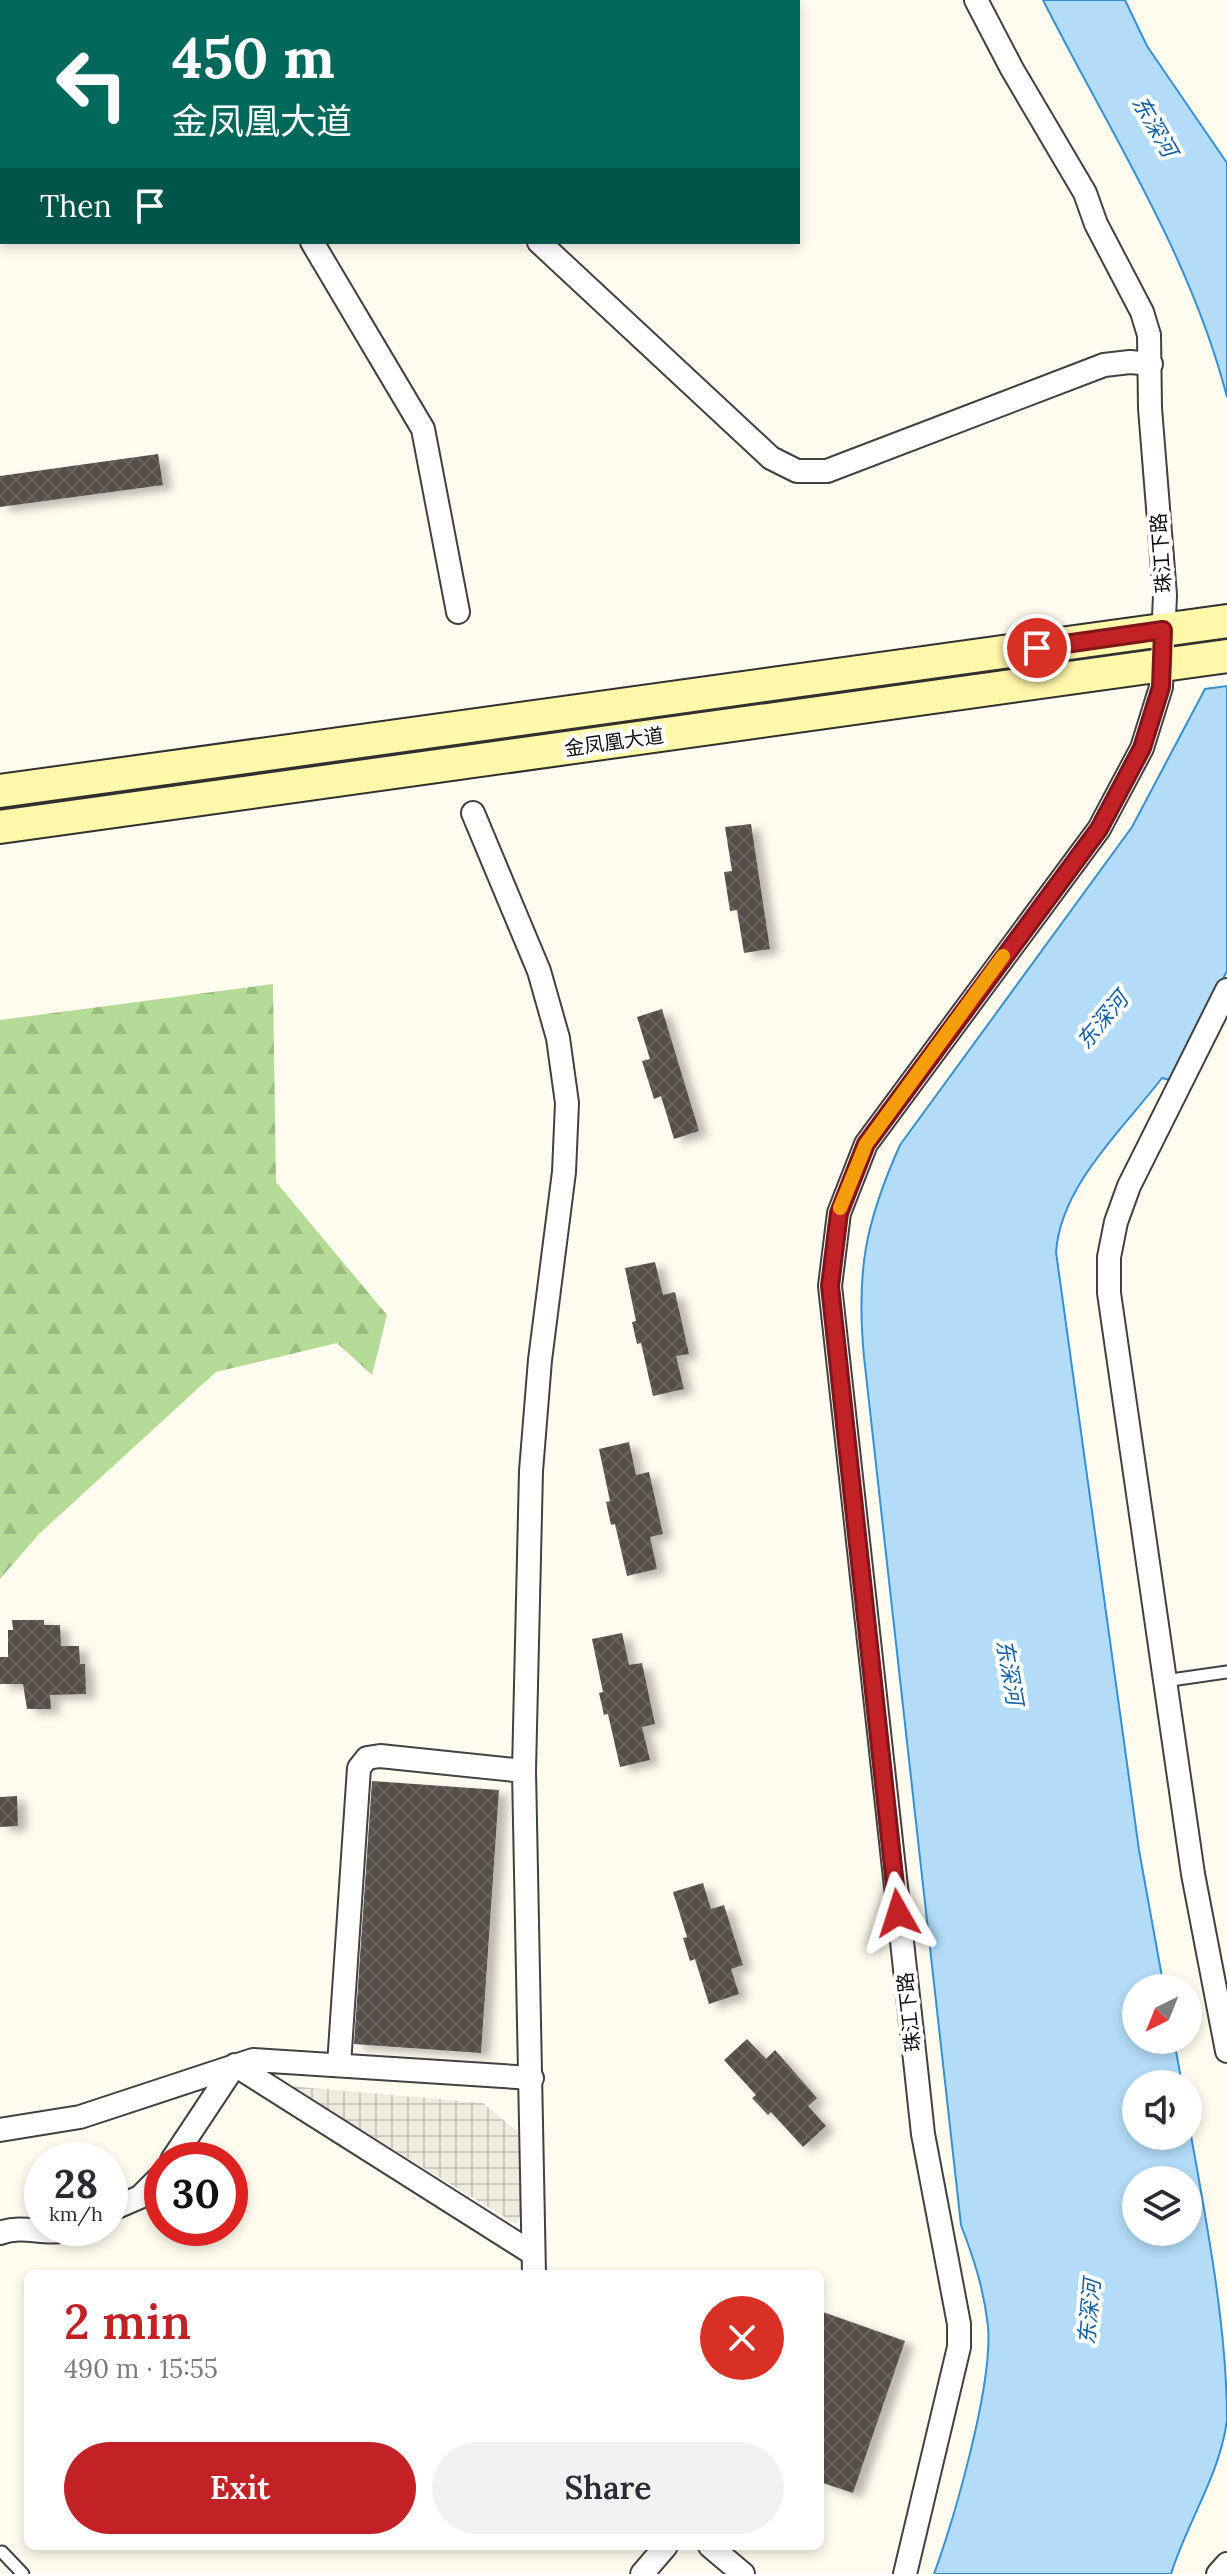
<!DOCTYPE html>
<html lang="en">
<head>
<meta charset="utf-8">
<style>
  body { margin:0; font-family:Lora,"Noto Sans SC",serif; background:#f2f2f3; color:#2b2b33; height:100vh; display:flex; flex-direction:column; font-size:30px; white-space:nowrap }
  * { box-sizing:border-box; margin:0 }
  p { font-size:26px; color:#7c7c81 }
  .icon { flex:none; width:44px; height:44px; fill:none; stroke:currentColor; stroke-width:2; stroke-linecap:round; stroke-linejoin:round }
  .map { position:relative; flex:1; overflow:hidden }
  .panel { position:absolute; left:24px; top:2270px; width:800px; height:280px; display:flex; flex-direction:column; background:#fff; border-radius:12px; box-shadow:0 4px 12px #0003 }
  .panel>* { flex:none }
  .hud { position:absolute; left:0px; top:0px; width:800px; height:244px; box-shadow:0 4px 12px #0003; background:#00695c; color:#fff; overflow:hidden }
  .needle { width:52px; rotate:223deg }
  .tools { position:absolute; left:1122px; top:1974px; display:grid; gap:16px }
  .tools a { display:grid; place-items:center; width:80px; height:80px; border-radius:50%; background:#fff; box-shadow:0 4px 12px #0003; font-size:40px }
  .speed { position:absolute; left:24px; top:2142px; display:flex; gap:16px; font-size:40px; font-weight:700; text-align:center }
  .speed>* { display:grid; place-content:center; width:104px; height:104px; border-radius:50%; background:#fff; box-shadow:0 4px 12px #0003; line-height:1 }
  .speed small { font-size:20px; font-weight:400 }
  .speed .limit { border:12px solid #d22; background:#fff; color:#111 }
  .pin { position:absolute; display:grid; place-items:center; width:68px; height:68px; color:#fff; margin:-34px; border:4px solid #fff; border-radius:50%; box-shadow:0 2px 8px #0007 }
  .me { position:absolute; width:88px; margin:-44px; rotate:354deg; stroke-linejoin:round; filter:drop-shadow(0 0 6px #0008) }
  .turn { display:flex; align-items:center; gap:28px; height:168px; padding:0 40px; font-size:36px }
  .turn .icon { width:104px; height:104px; stroke-width:2.5 }
  .turn b { display:block; font-size:56px; line-height:68px }
  .then { display:flex; align-items:center; height:76px; padding:0 40px; background:#0003; gap:16px; font-size:30px }
  .round { display:grid; place-items:center; flex:none; width:84px; height:84px; border-radius:42px; background:#f2f2f3 }
  .headline { display:flex; align-items:center; justify-content:space-between; height:136px; padding:0 40px }
  h1 { font-size:48px; font-weight:600; line-height:60px; color:#c22226 }
  .button { display:flex; gap:16px; margin-top:auto; padding:16px 40px }
  .button a { flex:1; height:92px; border-radius:48px; background:#c22226; color:#fff; font-size:32px; font-weight:600; line-height:92px; text-align:center }
  .button a+a { background:#f2f2f3; color:#2b2b33 }
  .map>svg:first-child { display:block }
  .forest { fill:url(#forest-firs) }
  .plaza { fill:url(#plaza-grid) }
  .water { fill:#b3dcf8; stroke:#3890d1; stroke-width:2; fill-rule:evenodd }
  .building { fill:url(#building-cross-hatch); filter:url(#shadow) }
  .lines { fill:none; stroke-linecap:round; stroke-linejoin:round }
  .lane-casing { stroke:#414141; stroke-width:15 }
  .street-casing { stroke:#414141; stroke-width:26 }
  .secondary-casing { stroke:#303030; stroke-width:36 }
  .lane { stroke:#fff; stroke-width:11 }
  .street { stroke:#fff; stroke-width:22 }
  .secondary { stroke:#fff7aa; stroke-width:32 }
  .route-casing { stroke:#7e1619; stroke-width:20 }
  .route { stroke:#c22226; stroke-width:14 }
  .slow { stroke:#f59e0b; stroke-width:14 }
  .labels { text-anchor:middle; stroke-width:8; stroke-linejoin:round; paint-order:stroke }
  .street-label { font-size:20px; fill:#0e0e0e; stroke:#fff }
  .water-label { font-size:22px; font-style:italic; fill:#1462a4; stroke:#fff }
</style>
</head>
<body>
<div class="map">
<svg width="1227" height="2574" viewBox="0 0 1227 2574">
  <defs>
    <pattern id="forest-firs" width="22" height="20" patternUnits="userSpaceOnUse" patternTransform="scale(2)"><rect width="22" height="20" fill="#b4dc97"/><path d="M5 1l3.5 6h-7zM16 11l3.5 6h-7z" fill="#9abc81"/></pattern>
    <pattern id="plaza-grid" width="8" height="8" patternUnits="userSpaceOnUse" patternTransform="scale(2)"><rect width="8" height="8" fill="#efebde"/><path d="M0 4h8M4 0v8" fill="none" stroke="#ccc8bd"/></pattern>
    <pattern id="building-cross-hatch" width="8" height="8" patternUnits="userSpaceOnUse" patternTransform="scale(2)"><rect width="8" height="8" fill="#574f4a"/><path d="M0 0l8 8M0 8l8-8" fill="none" stroke="#6a6460"/></pattern>
    <filter id="shadow"><feDropShadow dx="9" dy="5" stdDeviation="4" flood-color="#0004"/></filter>
  </defs>
  <rect width="100%" height="100%" fill="#fffcef"/>
  <path class="forest" d="M273 984 276 1182 387 1315 372 1375 337 1343 216 1372 39 1534 0 1579V1020Z"/>
  <path class="plaza" d="M289 2086 483 2103 519 2133 521 2214 516 2224Z"/>
  <path class="water" d="M1043 0H1125L1147 46 1227 163V397C1190 254 1109 131 1043 0Z
    M1227 686V971L1170 1080 1162 1078C1123 1129 1061 1185 1056 1252L1139 1850 1164 1988H1136V2040H1174L1182 2084H1136V2136H1188V2119C1205 2214 1227 2324 1227 2420 1220 2475 1187 2522 1171 2574H934C955 2516 993 2385 988 2326 984 2290 974 2259 961 2225L864 1357C856 1272 865 1223 900 1145L1132 827 1205 689ZM1136 2180H1188V2232H1136Z"/>
  <path class="building" d="M158 454 163 485 0 507V476Z
    M751 824 770 949 744 953 737 910 730 911 724 872 732 871 725 827Z
    M662 1009 699 1131 674 1139 661 1096 654 1099 642 1061 650 1059 637 1017Z
    M655 1262 663 1295 675 1292 689 1354 676 1356 684 1389 653 1396 641 1343 637 1344 632 1322 636 1321 625 1268Z
    M629 1442 636 1475 649 1472 663 1534 650 1537 657 1569 627 1576 615 1524 611 1525 606 1502 610 1501 599 1449Z
    M12 1620H44V1625H60L61 1646H79L80 1664H85L86 1694 50 1695 51 1709H27L23 1684H0V1657H8V1630H13Z
    M622 1633 629 1665 642 1663 655 1724 642 1727 650 1760 620 1767 608 1714 604 1715 599 1693 603 1692 592 1639Z
    M372 1781 499 1790 481 2053 354 2044Z
    M17 1796 18 1826 0 1827V1797Z
    M703 1883 711 1909 724 1905 743 1965 731 1969 739 1994 709 2004 695 1959 690 1961 683 1938 687 1937 673 1892Z
    M747 2039 766 2059 775 2050 817 2098 808 2106 826 2126 803 2147 771 2112 768 2115 752 2098 756 2095 724 2060Z
    M820 2311 905 2341 853 2493 820 2482Z"/>
  <g class="lines">
    <defs>
      <path id="lane" d="M1164 1681 1227 1672
        M2 2552 23 2574"/>
      <path id="street" d="M408 0V2
        M312 242 423 429 458 612
        M539 242 771 458 797 471H827L1104 365 1130 362 1151 364
        M473 813 539 971 558 1038 567 1103 564 1172 540 1360 531 1471 524 1771 534 2274
        M1227 990 1129 1186 1116 1222 1109 1257V1293L1193 1874 1227 2051
        M339 2065 359 1768 367 1758 380 1756 524 1771
        M0 2130 80 2117 253 2060 532 2078
        M172 2160 235 2065 532 2253
        M110 2210 140 2197 162 2175
        M0 2233C26 2223 47 2238 70 2228
        M710 2546 743 2574
        M642 2574 666 2546
        M905 2574 959 2347V2324L923 2134 916 2069 830 1286 839 1213 866 1144 1099 829 1142 748 1161 687 1165 595 1150 408 1149 335 1142 312 1096 224 1085 193 1012 69 976 0
        M1218 2574 1227 2564"/>
      <path id="secondary" d="M0 791 1227 621
        M0 827 1227 656"/>
    </defs>
    <use href="#lane" class="lane-casing"/>
    <use href="#street" class="street-casing"/>
    <use href="#secondary" class="secondary-casing"/>
    <use href="#lane" class="lane"/>
    <use href="#street" class="street"/>
    <use href="#secondary" class="secondary"/>
  </g>
  <g class="lines">
    <defs>
      <path id="route" d="M898 1913 830 1286 839 1213 866 1144 1099 829 1142 748 1161 687 1163 630 1037 648"/>
    </defs>
    <use href="#route" class="route-casing"/>
    <use href="#route" class="route"/>
    <path class="slow" d="M840 1208 866 1144 1003 956"/>
  </g>
  <g class="labels">
    <g class="street-label">
      <text transform="translate(1161 553) rotate(-94)" y="7">珠江下路</text>
      <text transform="translate(614 742) rotate(-8)" y="7">金凤凰大道</text>
      <text transform="translate(909 2012) rotate(-96)" y="7">珠江下路</text>
    </g>
    <g class="water-label">
      <text transform="translate(1155 126) rotate(60)" y="8">东深河</text>
      <text transform="translate(1102 1020) rotate(-50)" y="8">东深河</text>
      <text transform="translate(1010 1672) rotate(80)" y="8">东深河</text>
      <text transform="translate(1089 2312) rotate(-85)" y="8">东深河</text>
    </g>
  </g>
</svg>
<div class="tools">
<a><svg class="needle" viewBox="-14 -14 28 28"><path d="M0-13l5 13h-10z" fill="#e53935"/><path d="M0 13l5-13h-10z" fill="#7c7c81"/></svg></a>
<a><svg class="icon" aria-label="sound" viewBox="0 0 24 24"><path d="M4 9h4l5-4v14l-5-4H4zM17 9q2 3 0 6"/></svg></a>
<a><svg class="icon" aria-label="layers" viewBox="0 0 24 24"><path d="M12 4l9 5-9 5-9-5zM3 14l9 5 9-5"/></svg></a>
</div>
<div class="speed"><div>28<small>km/h</small></div><div class="limit">30</div></div>
<div class="pin" style="left:1037px;top:648px;background:#d93025"><svg class="icon" aria-label="arrive" viewBox="0 0 24 24"><path d="M6 21V4h12l-3 4 3 4H6"/></svg></div>
<svg class="me" style="left:898px;top:1913px" viewBox="-20 -20 40 40"><path d="M0-17L14 15 0 8-14 15z" fill="#c22226" stroke="#fff" stroke-width="4"/></svg>
<div class="hud">
<div class="turn"><svg class="icon" aria-label="left" viewBox="0 0 24 24"><path d="M17 20v-9H6M10 6l-5 5 5 5"/></svg><div><b>450 m</b>金凤凰大道</div></div>
<div class="then">Then<svg class="icon" aria-label="arrive" viewBox="0 0 24 24"><path d="M6 21V4h12l-3 4 3 4H6"/></svg></div>
</div>
<section class="panel">
<div class="headline"><div><h1>2 min</h1><p>490 m · 15:55</p></div><a class="round" style="background:#d93025;color:#fff"><svg class="icon" aria-label="close" viewBox="0 0 24 24"><path d="M6 6l12 12M18 6L6 18"/></svg></a></div>
<div class="button"><a>Exit</a><a>Share</a></div>
</section>
</div>
</body>
</html>
